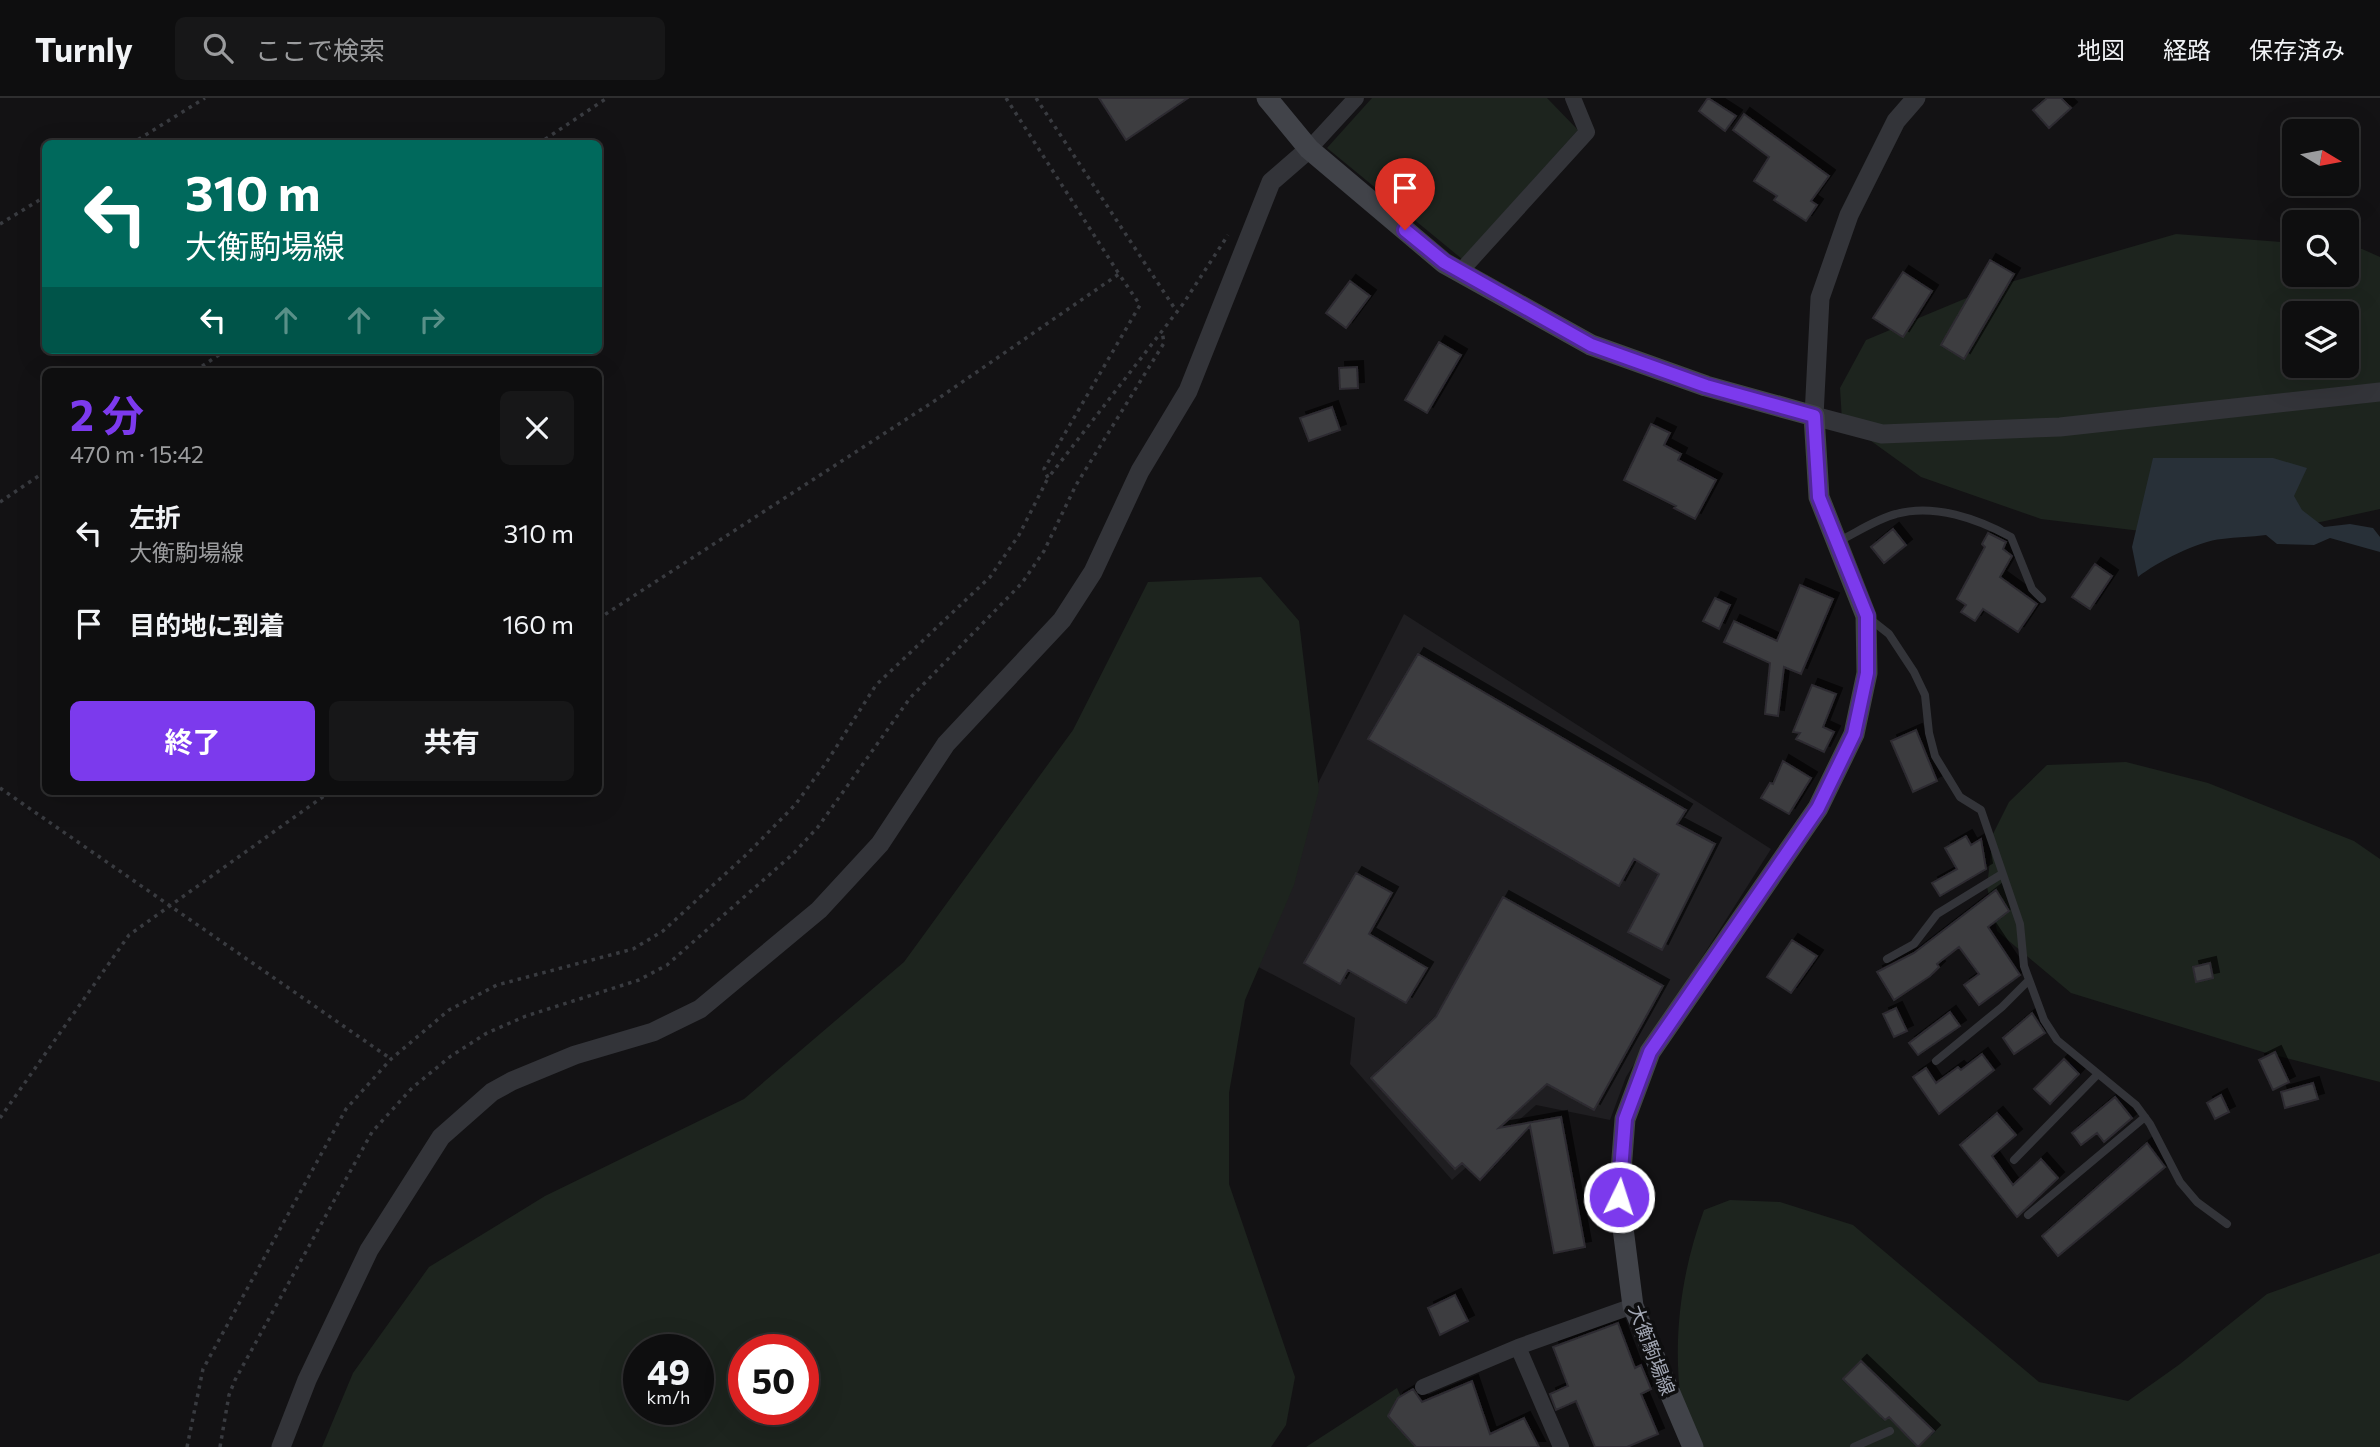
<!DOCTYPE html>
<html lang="ja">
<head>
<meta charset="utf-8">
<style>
  body { margin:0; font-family:Commissioner,"Noto Sans JP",sans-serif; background:#171718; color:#f1f3f6; height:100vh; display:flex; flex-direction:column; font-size:26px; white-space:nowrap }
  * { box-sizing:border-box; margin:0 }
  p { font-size:23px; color:#9b9c9e }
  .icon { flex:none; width:38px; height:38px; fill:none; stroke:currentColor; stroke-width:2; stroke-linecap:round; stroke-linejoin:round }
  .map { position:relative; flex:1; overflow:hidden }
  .drawer { position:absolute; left:42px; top:270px; width:560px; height:427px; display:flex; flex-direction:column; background:#0e0e0f; border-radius:10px; box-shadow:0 7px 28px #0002,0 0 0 2px #2e2e2f }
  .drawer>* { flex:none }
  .hud { position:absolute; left:42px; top:42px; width:560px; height:214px; border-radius:10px; box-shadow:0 7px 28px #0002,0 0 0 2px #2e2e2f; background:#00695c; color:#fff; overflow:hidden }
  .needle { width:46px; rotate:100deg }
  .tools { position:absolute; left:2282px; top:21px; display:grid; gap:14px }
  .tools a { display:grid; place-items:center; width:77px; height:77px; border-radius:10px; background:#0e0e0f; box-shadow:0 7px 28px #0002,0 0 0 2px #2e2e2f; font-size:35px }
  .speed { position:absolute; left:623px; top:1236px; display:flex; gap:14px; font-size:35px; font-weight:700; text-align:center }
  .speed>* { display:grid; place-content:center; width:91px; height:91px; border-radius:50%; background:#0e0e0f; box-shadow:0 7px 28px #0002,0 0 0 2px #2e2e2f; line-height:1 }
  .speed small { font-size:18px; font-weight:400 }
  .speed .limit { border:10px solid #d22; background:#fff; color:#111 }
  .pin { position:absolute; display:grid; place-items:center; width:60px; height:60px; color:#fff; margin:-72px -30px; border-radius:50% 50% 50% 0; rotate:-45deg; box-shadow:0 0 7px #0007 }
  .pin .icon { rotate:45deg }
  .me { position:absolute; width:77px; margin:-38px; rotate:4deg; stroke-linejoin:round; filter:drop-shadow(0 0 5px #0008) }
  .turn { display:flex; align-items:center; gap:24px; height:147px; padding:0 28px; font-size:32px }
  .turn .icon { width:91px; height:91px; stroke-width:2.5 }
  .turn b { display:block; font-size:49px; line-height:60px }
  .lanes { display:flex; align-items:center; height:66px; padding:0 28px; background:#0003; justify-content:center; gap:35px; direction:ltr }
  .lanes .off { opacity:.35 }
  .round { display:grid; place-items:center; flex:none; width:74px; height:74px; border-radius:10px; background:#171718 }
  .overview { display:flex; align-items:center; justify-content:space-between; height:119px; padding:0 28px }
  h1 { font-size:42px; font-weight:700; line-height:52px; color:#7c3aed }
  .primary-button { display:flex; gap:14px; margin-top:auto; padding:14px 28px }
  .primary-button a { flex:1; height:80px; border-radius:10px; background:#7c3aed; color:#fff; font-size:28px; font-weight:700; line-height:80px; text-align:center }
  .primary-button a+a { background:#171718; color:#f1f3f6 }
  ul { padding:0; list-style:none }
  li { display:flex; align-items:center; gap:21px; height:91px; padding:0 28px }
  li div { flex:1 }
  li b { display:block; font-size:26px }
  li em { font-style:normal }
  header { display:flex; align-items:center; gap:42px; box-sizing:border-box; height:98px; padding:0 35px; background:#0e0e0f; border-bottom:2px solid #2e2e2f }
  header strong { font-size:33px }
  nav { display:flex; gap:38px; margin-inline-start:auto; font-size:24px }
  .search { width:490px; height:63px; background:#171718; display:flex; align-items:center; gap:18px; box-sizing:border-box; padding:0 24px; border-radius:10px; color:#9b9c9e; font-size:26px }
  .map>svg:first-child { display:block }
  .built { fill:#1f1e21 }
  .green { fill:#1d241e; fill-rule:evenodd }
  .water { fill:#283038 }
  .building { fill:#3c3d41; stroke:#2d2c30; stroke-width:2; filter:url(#shadow) }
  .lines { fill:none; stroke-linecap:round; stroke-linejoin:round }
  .path { stroke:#393b40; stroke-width:3.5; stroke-dasharray:3.5 5; stroke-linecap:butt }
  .service { stroke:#333439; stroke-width:8 }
  .minor { stroke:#333439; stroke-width:16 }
  .tertiary { stroke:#333439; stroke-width:19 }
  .secondary { stroke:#414349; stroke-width:21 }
  .route-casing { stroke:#51269a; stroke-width:18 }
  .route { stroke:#7c3aed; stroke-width:12 }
  .labels { text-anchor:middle; stroke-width:7; stroke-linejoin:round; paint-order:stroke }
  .street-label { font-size:19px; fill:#a3a8b5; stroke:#0e0e0f }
</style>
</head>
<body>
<header>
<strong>Turnly</strong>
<div class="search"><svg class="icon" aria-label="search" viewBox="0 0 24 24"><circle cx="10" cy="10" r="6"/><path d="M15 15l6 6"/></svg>ここで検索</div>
<nav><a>地図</a><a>経路</a><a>保存済み</a></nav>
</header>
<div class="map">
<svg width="2380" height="1349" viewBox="0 0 2380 1349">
  <defs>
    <filter id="shadow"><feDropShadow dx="6" dy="-6" stdDeviation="0" flood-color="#0009"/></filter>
  </defs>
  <rect width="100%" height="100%" fill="#131214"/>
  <path class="built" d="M1404 516 1771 751 1626 979 1610 1022 1536 1007 1452 1082 1350 966 1355 920 1232 855Z"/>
  <path class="green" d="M1372 0H1547L1578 32 1462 161 1327 50Z
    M2176 136 2294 145V177H2347V150L2362 151 2380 159V411L2302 428 2166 436 2041 421 1921 379 1842 322 1840 290 1866 242 1993 189ZM2294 215H2347V268H2294Z
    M1261 479 1299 523 1319 692 1294 787 1245 902 1229 995V1086L1295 1279 1286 1327 1271 1349H322L353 1275 429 1169 545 1098 744 1001 904 864 1073 632 1148 484ZM639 1251H698V1311H639ZM744 1251H803V1311H744Z
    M2126 664 2208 685 2354 743 2380 761V984L2263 954 2071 895 1997 833 1987 789 1993 736 2009 704 2047 667Z
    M1730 1102 1780 1104 1853 1127 2039 1284 2128 1303 2180 1266 2267 1196 2380 1155V1349H1690C1669 1270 1676 1188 1704 1112Z
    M1397 1290 1423 1349H1306Z"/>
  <path class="water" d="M2153 360H2273L2307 370 2294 398 2302 412 2324 429 2350 426 2373 430 2380 439V454L2330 440 2314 447 2277 446 2266 437C2251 439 2237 439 2222 441 2198 443 2157 464 2138 479L2132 449Z"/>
  <path class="building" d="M1099 0H1188L1126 42Z
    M1708 0 1736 18 1725 33 1699 13Z
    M2047 0H2061L2071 10 2049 30 2033 12Z
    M1744 16 1829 78 1811 103 1817 107 1806 123 1774 102 1777 98 1754 83 1769 59 1733 32Z
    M1990 162 2014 176 1964 261 1941 247Z
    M1903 174 1932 193 1903 239 1873 220Z
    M1350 183 1370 198 1346 230 1326 215Z
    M1439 244 1461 257 1427 315 1405 302Z
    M1357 269 1358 290 1340 291 1339 270Z
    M1332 309 1340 332 1309 343 1300 320Z
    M1651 326 1670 335 1664 347 1681 356 1678 362 1716 382 1695 421 1674 410 1676 408 1624 382Z
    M1893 431 1906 447 1884 465 1871 449Z
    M1988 435 2006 444 2003 451 2012 458 2000 479 2037 506 2018 534 1983 511 1975 523 1961 514 1966 507 1957 501 1985 449 1982 446Z
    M2095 466 2112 478 2090 511 2072 499Z
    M1800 487 1833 501 1801 576 1784 569 1778 618 1765 616 1770 565 1724 544 1734 523 1777 543Z
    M1715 500 1730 507 1719 531 1703 523Z
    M1418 556 1686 712 1677 726 1715 746 1662 852 1628 834 1659 776 1634 761 1619 788 1368 641Z
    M1812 587 1836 596 1823 629 1834 634 1824 654 1796 641 1800 635 1793 634Z
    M1916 632 1937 683 1913 694 1891 643Z
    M1783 663 1811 680 1789 716 1761 700 1770 685 1773 686Z
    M1966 738 1971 747 1981 741 1986 771 1940 798 1932 785 1957 771 1945 750Z
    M1356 775 1392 795 1369 836 1427 870 1406 905 1348 872 1340 886 1304 865Z
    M1996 792 2009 813 1988 829 2020 877 1979 907 1964 887 1979 876 1959 849 1937 866 1939 869 1930 878 1894 902 1877 874 1914 855Z
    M1503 799 1663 888 1594 1012 1547 986 1499 1030 1561 1019 1585 1149 1554 1155 1530 1028 1480 1082 1462 1065 1455 1071 1371 980 1436 919Z
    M1792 842 1817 858 1791 895 1767 879Z
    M2210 865 2213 880 2196 884 2193 869Z
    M1896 910 1907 933 1894 939 1883 916Z
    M1950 914 1960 928 1918 957 1909 945Z
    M2032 915 2045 935 2014 956 2003 940Z
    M2275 954 2289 984 2273 992 2259 962Z
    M1982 956 1994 972 1939 1016 1913 979 1926 970 1936 985 1958 969 1961 972Z
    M2064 961 2079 976 2050 1006 2034 991Z
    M2313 985 2318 1001 2285 1010 2281 994Z
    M2221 997 2229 1014 2215 1021 2207 1005Z
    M2115 999 2132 1020 2104 1044 2097 1035 2081 1047 2072 1035Z
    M1997 1015 2016 1037 1992 1058 2013 1087 2041 1061 2058 1080 2017 1119 1960 1047Z
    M2147 1045 2165 1069 2058 1158 2042 1138Z
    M1455 1197 1468 1223 1440 1237 1428 1210Z
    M1618 1225 1635 1270 1641 1267 1651 1291 1641 1296 1658 1336 1627 1349H1595L1576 1303 1556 1312 1550 1296 1568 1288 1553 1249Z
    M1861 1263 1934 1333 1918 1349 1889 1319 1885 1322 1843 1281Z
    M1472 1283 1490 1336 1524 1320 1539 1349H1416L1388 1318 1398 1300 1413 1291 1422 1304Z"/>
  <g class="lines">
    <path class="path" d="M1006 0 1119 176
      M1036 0 1177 214
      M131 46 205 0
      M538 46 607 0
      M0 126 46 98
      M195 273 226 252
      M0 404 46 373
      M598 521 939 300 1119 176 1140 207 1044 371 1048 380 1183 206 1228 137
      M0 690 391 961
      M0 1020 129 837 331 693
      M187 1349 203 1271 346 1011 391 961 449 912 497 887 633 851 663 833 747 756 795 707 826 665 876 587 990 479 1019 437 1048 380
      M220 1349 229 1297 235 1282 372 1034 412 990 451 958 487 935 526 918 639 882 667 867 794 755 818 729 910 600 1022 485 1044 453 1076 387 1164 245 1162 233"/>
    <path class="service" d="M1837 444C1856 435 1876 421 1896 416 1934 405 1978 421 2011 439L2032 491 2042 501
      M1870 521 1889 536 1914 574 1925 597 1929 635 1935 658 1960 699 1981 712 2020 826 2024 868 2044 922 2057 942 2136 1007 2150 1026 2180 1084 2197 1104 2227 1126
      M1887 861 1914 846 1937 816 2002 776
      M1936 963 2002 909 2029 882
      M2014 1062 2098 976
      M2028 1117 2145 1019
      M1854 1349 1890 1333"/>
    <path class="minor" d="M1309 51 1356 0
      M1460 174 1587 34 1573 0
      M1518 1249 1561 1349
      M1423 1289 1518 1249 1633 1208"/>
    <path class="tertiary" d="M1916 0 1896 23 1849 117 1820 200 1814 318 1882 336 2060 329 2380 294
      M281 1349 307 1282 369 1152 441 1039 492 994 512 983 575 957 653 934 700 911 819 812 880 746 946 646 1062 522 1093 474 1140 373 1188 293 1271 84 1309 51"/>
    <path class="secondary" d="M1267 0 1309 51 1444 165 1591 247 1706 288 1814 318 1819 399 1866 518 1867 575 1854 636 1818 710 1650 954 1625 1021 1619 1099 1633 1208 1693 1349"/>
  </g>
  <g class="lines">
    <defs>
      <path id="route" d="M1405 132 1444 164 1591 247 1706 288 1814 318 1819 399 1867 518V575L1854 636 1818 710 1650 954 1625 1021 1619 1099"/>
    </defs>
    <use href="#route" class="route-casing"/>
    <use href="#route" class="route"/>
  </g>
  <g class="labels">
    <g class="street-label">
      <text transform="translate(1652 1252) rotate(69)" y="7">大衡駒場線</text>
    </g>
  </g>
</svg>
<div class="tools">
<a><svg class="needle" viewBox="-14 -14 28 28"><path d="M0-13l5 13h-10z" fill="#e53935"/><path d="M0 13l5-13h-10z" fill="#9b9c9e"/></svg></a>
<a><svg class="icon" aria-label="search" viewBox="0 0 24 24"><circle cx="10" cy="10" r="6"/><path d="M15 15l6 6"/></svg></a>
<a><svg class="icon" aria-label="layers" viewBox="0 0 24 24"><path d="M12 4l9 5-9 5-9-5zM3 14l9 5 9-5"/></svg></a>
</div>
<div class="speed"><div>49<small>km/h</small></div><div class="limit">50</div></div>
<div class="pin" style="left:1405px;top:132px;background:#d93025"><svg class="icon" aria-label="arrive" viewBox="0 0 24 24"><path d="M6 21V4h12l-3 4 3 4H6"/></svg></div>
<svg class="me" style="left:1619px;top:1099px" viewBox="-20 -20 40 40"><circle r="17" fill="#7c3aed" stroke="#fff" stroke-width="3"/><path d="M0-11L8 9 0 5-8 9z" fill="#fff"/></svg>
<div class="hud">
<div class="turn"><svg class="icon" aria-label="left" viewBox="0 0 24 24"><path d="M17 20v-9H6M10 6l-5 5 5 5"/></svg><div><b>310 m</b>大衡駒場線</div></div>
<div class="lanes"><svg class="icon" aria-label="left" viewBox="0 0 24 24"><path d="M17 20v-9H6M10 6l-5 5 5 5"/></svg><svg class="icon off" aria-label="ahead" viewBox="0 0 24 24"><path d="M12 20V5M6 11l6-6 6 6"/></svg><svg class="icon off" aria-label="ahead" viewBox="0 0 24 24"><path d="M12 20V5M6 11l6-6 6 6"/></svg><svg class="icon off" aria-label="right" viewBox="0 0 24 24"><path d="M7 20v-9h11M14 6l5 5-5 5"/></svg></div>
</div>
<section class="drawer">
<div class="overview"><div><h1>2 分</h1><p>470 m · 15:42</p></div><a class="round"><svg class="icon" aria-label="close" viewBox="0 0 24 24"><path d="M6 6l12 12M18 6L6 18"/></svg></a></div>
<ul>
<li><svg class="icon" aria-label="left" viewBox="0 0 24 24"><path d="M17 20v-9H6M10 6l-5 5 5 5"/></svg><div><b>左折</b><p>大衡駒場線</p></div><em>310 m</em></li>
<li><svg class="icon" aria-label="arrive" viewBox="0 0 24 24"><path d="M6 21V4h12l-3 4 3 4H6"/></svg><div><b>目的地に到着</b></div><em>160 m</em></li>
</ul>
<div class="primary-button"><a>終了</a><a>共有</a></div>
</section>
</div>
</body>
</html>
